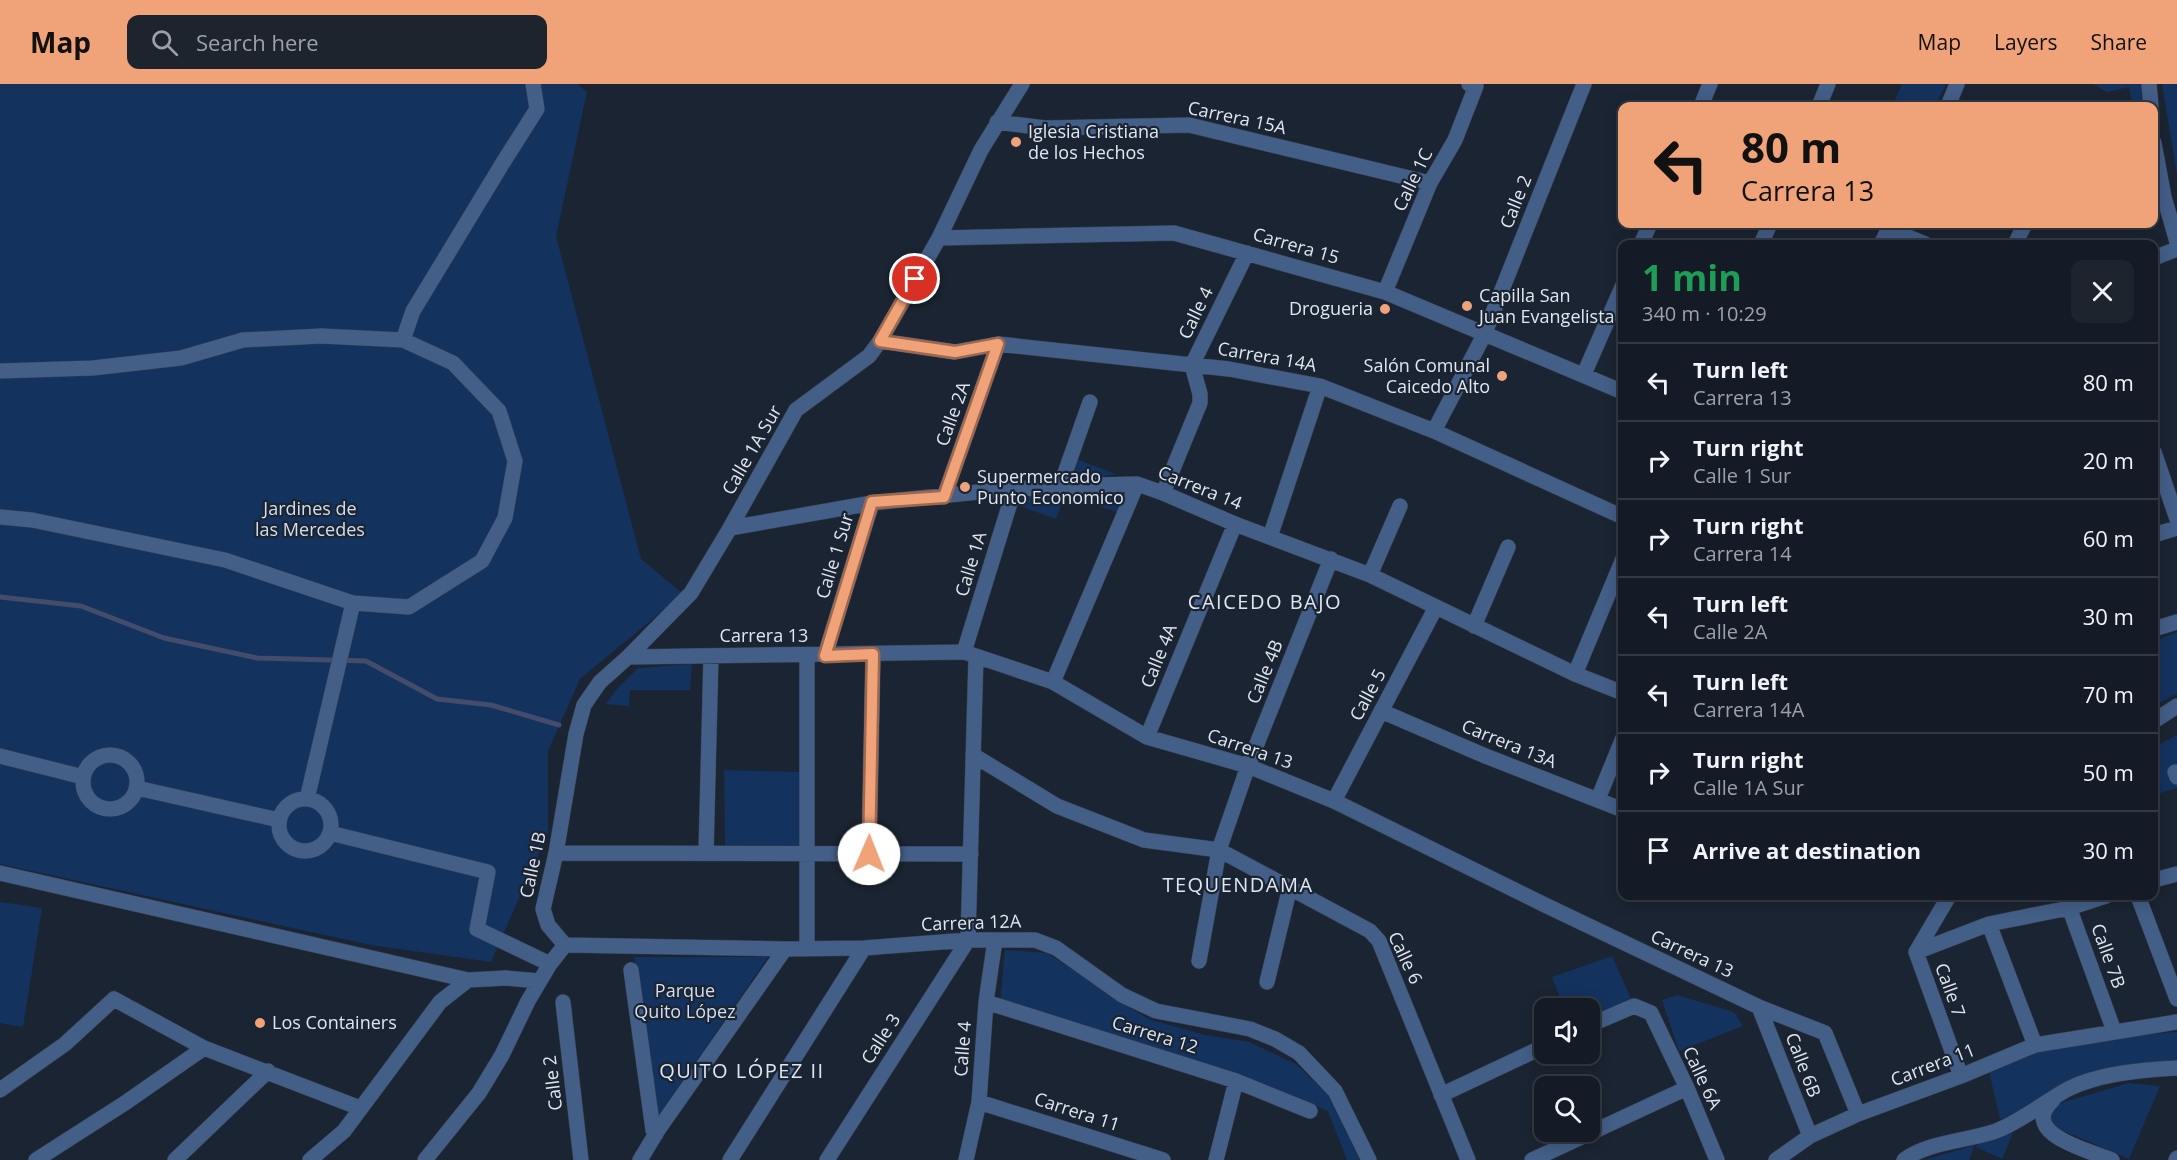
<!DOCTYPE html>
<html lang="en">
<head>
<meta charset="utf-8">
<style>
  body { margin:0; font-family:"Open Sans",sans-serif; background:#1d242e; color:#f1f3f6; height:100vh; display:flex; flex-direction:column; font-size:22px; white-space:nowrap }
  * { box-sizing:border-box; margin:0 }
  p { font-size:20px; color:#9da1a7 }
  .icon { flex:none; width:33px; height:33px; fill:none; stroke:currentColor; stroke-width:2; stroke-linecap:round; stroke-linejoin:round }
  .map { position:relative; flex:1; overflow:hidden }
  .sheet { position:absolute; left:1618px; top:156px; width:540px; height:660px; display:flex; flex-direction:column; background:#141b26; border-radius:12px; box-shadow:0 3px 15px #0003,0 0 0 2px #333943 }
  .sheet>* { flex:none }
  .top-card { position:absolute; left:1618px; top:18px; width:540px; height:126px; border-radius:12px; box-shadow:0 3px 15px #0003,0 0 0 2px #333943; background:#f0a279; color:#111; overflow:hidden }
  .tools { position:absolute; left:1534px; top:914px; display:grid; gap:12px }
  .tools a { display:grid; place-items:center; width:66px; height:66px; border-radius:12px; background:#141b26; box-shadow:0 3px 15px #0003,0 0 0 2px #333943; font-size:30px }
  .pin { position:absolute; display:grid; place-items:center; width:51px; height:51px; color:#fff; margin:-26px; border:3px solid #fff; border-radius:50%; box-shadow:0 2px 6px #0007 }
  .me { position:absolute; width:66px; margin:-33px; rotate:1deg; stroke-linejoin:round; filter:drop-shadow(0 0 4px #0008) }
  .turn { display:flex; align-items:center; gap:21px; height:126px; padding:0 24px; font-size:27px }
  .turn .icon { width:78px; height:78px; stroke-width:2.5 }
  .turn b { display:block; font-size:42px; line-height:51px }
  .round { display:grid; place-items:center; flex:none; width:63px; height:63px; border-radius:12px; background:#1d242e }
  .overview { display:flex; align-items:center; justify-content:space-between; height:102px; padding:0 24px }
  h1 { font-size:36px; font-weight:700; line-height:45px; color:#1e9e55 }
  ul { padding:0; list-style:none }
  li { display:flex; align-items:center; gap:18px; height:78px; padding:0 24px; border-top:2px solid #333943 }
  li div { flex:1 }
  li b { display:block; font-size:22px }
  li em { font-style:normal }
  header { display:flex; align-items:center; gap:36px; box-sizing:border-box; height:84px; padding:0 30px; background:#f0a279; color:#111 }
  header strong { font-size:28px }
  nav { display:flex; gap:33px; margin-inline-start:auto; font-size:21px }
  .search { width:420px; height:54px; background:#1d242e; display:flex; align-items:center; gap:15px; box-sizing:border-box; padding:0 21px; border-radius:12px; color:#9da1a7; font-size:22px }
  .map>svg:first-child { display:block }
  .green { fill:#14325e }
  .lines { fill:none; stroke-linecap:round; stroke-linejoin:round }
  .stream { stroke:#434c6b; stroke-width:5 }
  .minor-casing { stroke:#373f4d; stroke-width:16 }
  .minor { stroke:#435e87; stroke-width:15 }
  .route-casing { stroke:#9c694f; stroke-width:15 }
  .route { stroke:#f0a279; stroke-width:10 }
  .poi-dot { fill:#f0a279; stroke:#1b2432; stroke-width:2 }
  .labels { text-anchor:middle; stroke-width:4.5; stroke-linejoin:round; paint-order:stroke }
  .street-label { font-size:18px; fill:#e0e6f0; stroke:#1b2432 }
  .poi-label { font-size:18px; fill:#e0e6f0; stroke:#1b2432; text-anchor:start }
  .park-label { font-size:18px; fill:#d2deef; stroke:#1b2432 }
  .neighbourhood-label { font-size:20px; letter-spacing:1.5px; fill:#e0e6f0; stroke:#1b2432 }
</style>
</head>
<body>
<header>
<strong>Map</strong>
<div class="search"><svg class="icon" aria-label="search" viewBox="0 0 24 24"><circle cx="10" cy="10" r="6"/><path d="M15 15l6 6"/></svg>Search here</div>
<nav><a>Map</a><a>Layers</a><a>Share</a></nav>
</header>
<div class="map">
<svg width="2177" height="1076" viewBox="0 0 2177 1076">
  <rect width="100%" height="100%" fill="#1b2432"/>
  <path class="green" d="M0 0H577L587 8 556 152 641 475 683 510 580 595 548 667V748L491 878 371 861 0 780Z
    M1902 0H1946L1935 22H1892Z
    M2093 0H2143L2146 22H2132L2129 3 2107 8Z
    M2162 0H2177V91Z
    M1076 375 1116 390 1065 399Z
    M1097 402H1125L1118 428 1092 420Z
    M1018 405 1066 407 1056 435 1011 419Z
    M2177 548V610L2154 621V557Z
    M692 580 690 606H630L629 622 606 620 616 606 638 584Z
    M2177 651V704L2154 711V663Z
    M724 686 800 688 802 763 725 764Z
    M0 818 42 824 23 943 0 939Z
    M1005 866 1047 869 1085 893 1123 920 1151 936 1205 951 1249 958 1296 980 1327 1009 1360 1076H1347L1328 1027C1222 982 1112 947 1000 920Z
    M1612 872 1632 917 1590 935V924H1564L1552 893Z
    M634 873H768L657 1034Z
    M1677 911 1734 928 1743 942 1679 967 1662 916Z
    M2177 948V979L2140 980 2020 1030 2000 1035 1989 987 2033 969 2123 952Z
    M2129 999 2160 1002 2129 1075 2052 1042 2050 1030 2057 1020Z
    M2013 1049 2002 1075 1976 1063 1981 1057Z
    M1975 1061 1969 1076H1924Z"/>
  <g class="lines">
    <path class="stream" d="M0 513 81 522 164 554 257 574 366 577 437 615 491 621 559 641"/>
    <defs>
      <path id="minor" d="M2149 0 2151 22
        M1701 22 1710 0
        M1819 22 1828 0
        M1948 22 1957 0
        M997 38 1045 44 1189 41 1430 99
        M2154 59 2164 113 2177 158
        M1889 145 1925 160
        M939 154 1174 149 1385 208 1623 308
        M1641 160 1650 140
        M1761 160 1770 140
        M1881 160 1891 140
        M2015 160 2025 140
        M2154 174 2177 165
        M1385 208 1430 99 1455 56 1476 2 1469 0
        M403 256 413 227 504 77 537 25 533 0
        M880 257 955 268 998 260 1229 285 1320 302 1434 347 1623 433
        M0 287 93 284 181 274 243 256 321 252 403 256 453 279 499 327 515 377 505 434 482 477 409 523 353 519 225 476 32 436 0 433
        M1584 290 1623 201
        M1434 347 1484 251 1584 0
        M2154 368 2177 435
        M1059 406 1090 318
        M1163 409 1200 319V310L1192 281 1247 169
        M944 413 998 260
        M730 444 872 419 1017 404 1066 406 1097 401 1137 400 1163 409 1235 440 1370 491 1575 590 1623 609
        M2154 451 2177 444
        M1270 453 1320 302
        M1370 491 1400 422
        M1474 542 1508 463
        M2154 545 2177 538
        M964 568 1010 419 1017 404
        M825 571 872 419
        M807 572V865
        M628 573 964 568 1053 598 1147 653 1248 682 1334 717 1547 822 1759 923 1825 949 1858 1030
        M1575 590 1623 475
        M1053 598 1137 400
        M1381 627 1483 671 1623 726
        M2154 637 2177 622
        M1147 653 1235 440
        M83 698a27 27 0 1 1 54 0a27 27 0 1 1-54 0Z
        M973 671 1057 722 1144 756 1219 766 1370 847 1379 857 1468 1076
        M0 672 83 693
        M2175 688 2177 693
        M137 704 279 736
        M307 715 353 519
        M1598 715 1623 654
        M279 741a26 26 0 1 1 52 0a26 26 0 1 1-52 0Z
        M1334 717 1436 523
        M330 749 488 788 477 845 550 880
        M556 769 971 770
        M706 769 711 572
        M869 769 873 570
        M0 789 468 896
        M2154 796 2177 790
        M2065 812 2114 947
        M2138 812 2177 915
        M1989 840 2035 961
        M968 856 976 572
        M565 861 548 841 543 825 556 769 576 650 584 621 600 598 628 573 691 509 730 444 796 326 869 272 880 257 939 154 981 66 1022 0
        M565 861 785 865 864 864 968 856H1035L1056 864 1122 911 1156 927 1250 945 1275 955 1299 969 1335 1007 1369 1076
        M1916 868 1989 840 2069 824 2106 812
        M1916 868 1961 992
        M1916 868 1949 812
        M1199 877 1219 766 1248 682 1331 475
        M631 886 653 1046 656 1050
        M1267 898 1290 803
        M563 918 581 1076
        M986 918 1236 997 1310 1027
        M1759 923 1810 1052
        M1590 941 1634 922 1651 929 1687 1004 1717 1076
        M0 1006 65 960 114 915 204 964 360 1024
        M1441 1011 1545 962
        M2053 1016C2017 1050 2091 1067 2112 1076
        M979 1018 1163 1076
        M36 1076 125 1019 204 964
        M175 1076 268 987
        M310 1076 344 1047 440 918 468 896 506 894 539 897
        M425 1076 479 1009 502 971 528 917 550 880 565 861
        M640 1076 658 1046 785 865
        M730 1076 864 864
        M827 1076 968 856
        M966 1076 979 1018 986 918 995 856
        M1216 1076 1236 997
        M1532 1076 1687 1004
        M1776 1076 1810 1052 1858 1030 1961 992 2035 961 2177 938
        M1904 1076C1927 1058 1968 1057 1996 1047 2022 1037 2044 1018 2068 1005 2100 989 2142 986 2177 984
        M2176 1076 2177 1074"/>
    </defs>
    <use href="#minor" class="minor-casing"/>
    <use href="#minor" class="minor"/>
  </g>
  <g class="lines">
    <defs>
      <path id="route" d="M869 770 873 570 825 572 872 418 944 413 998 260 955 268 880 257 915 195"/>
    </defs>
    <use href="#route" class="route-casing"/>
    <use href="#route" class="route"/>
  </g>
  <g class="poi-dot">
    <circle cx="1016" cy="58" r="6"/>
    <circle cx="1467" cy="222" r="6"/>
    <circle cx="1385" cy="225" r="6"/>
    <circle cx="1502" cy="292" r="6"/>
    <circle cx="965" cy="403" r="6"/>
    <circle cx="260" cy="939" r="6"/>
  </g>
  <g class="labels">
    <g class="street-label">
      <text transform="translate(1237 34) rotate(12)" y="6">Carrera 15A</text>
      <text transform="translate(1413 96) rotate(-64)" y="6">Calle 1C</text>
      <text transform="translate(1516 118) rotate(-68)" y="6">Calle 2</text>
      <text transform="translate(1296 162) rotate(16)" y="6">Carrera 15</text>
      <text transform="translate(1196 229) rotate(-64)" y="6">Calle 4</text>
      <text transform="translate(1267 273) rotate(10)" y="6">Carrera 14A</text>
      <text transform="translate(953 330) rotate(-70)" y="6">Calle 2A</text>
      <text transform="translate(752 366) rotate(-60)" y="6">Calle 1A Sur</text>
      <text transform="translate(1200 404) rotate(22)" y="6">Carrera 14</text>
      <text transform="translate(835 472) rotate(-73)" y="6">Calle 1 Sur</text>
      <text transform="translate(971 480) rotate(-73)" y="6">Calle 1A</text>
      <text x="764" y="558">Carrera 13</text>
      <text transform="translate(1159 572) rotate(-68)" y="6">Calle 4A</text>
      <text transform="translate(1265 588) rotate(-68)" y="6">Calle 4B</text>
      <text transform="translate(1368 611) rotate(-62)" y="6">Calle 5</text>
      <text transform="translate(1509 660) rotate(22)" y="6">Carrera 13A</text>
      <text transform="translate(1250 665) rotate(19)" y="6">Carrera 13</text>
      <text transform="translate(533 781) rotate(-78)" y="6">Calle 1B</text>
      <text transform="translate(971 839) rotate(-2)" y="6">Carrera 12A</text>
      <text transform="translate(1692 870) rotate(25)" y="6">Carrera 13</text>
      <text transform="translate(2108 872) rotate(70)" y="6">Calle 7B</text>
      <text transform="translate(1405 874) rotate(65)" y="6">Calle 6</text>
      <text transform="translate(1950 906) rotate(70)" y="6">Calle 7</text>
      <text transform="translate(1155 951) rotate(17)" y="6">Carrera 12</text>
      <text transform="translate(881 955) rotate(-57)" y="6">Calle 3</text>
      <text transform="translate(963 965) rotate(-86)" y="6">Calle 4</text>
      <text transform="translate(1803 981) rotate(69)" y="6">Calle 6B</text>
      <text transform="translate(1933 981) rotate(-21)" y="6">Carrera 11</text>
      <text transform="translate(1702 994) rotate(65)" y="6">Calle 6A</text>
      <text transform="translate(553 999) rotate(-97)" y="6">Calle 2</text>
      <text transform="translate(1077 1028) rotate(18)" y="6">Carrera 11</text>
    </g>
    <g class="poi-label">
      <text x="1028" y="54">Iglesia Cristiana<tspan x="1028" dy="21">de los Hechos</tspan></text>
      <text x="1479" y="218">Capilla San<tspan x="1479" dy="21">Juan Evangelista</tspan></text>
      <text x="1373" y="231" text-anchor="end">Drogueria</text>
      <text x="1490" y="288" text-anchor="end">Salón Comunal<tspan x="1490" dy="21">Caicedo Alto</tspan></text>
      <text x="977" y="399">Supermercado<tspan x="977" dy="21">Punto Economico</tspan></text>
      <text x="272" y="945">Los Containers</text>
    </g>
    <g class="park-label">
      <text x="310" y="431">Jardines de<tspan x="310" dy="21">las Mercedes</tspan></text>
      <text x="685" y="913">Parque<tspan x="685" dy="21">Quito López</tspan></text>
    </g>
    <g class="neighbourhood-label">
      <text x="1265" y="525">CAICEDO BAJO</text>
      <text x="1238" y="808">TEQUENDAMA</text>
      <text x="742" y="994">QUITO LÓPEZ II</text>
    </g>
  </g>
</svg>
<div class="tools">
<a><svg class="icon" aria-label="sound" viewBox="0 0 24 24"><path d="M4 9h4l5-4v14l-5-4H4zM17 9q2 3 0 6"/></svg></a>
<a><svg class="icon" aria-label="search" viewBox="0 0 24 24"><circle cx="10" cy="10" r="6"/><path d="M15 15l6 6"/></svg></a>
</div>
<div class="pin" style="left:915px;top:195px;background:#d93025"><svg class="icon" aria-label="arrive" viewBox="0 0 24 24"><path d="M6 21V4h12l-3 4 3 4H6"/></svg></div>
<svg class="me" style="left:869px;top:770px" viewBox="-20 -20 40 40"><circle r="19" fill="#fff"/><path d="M0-13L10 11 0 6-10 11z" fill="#f0a279"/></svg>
<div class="top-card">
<div class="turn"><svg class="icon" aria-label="left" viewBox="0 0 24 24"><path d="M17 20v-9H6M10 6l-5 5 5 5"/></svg><div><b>80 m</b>Carrera 13</div></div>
</div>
<section class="sheet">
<div class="overview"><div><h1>1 min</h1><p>340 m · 10:29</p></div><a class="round"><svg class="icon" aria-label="close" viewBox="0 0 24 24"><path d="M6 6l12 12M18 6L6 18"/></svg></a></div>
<ul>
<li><svg class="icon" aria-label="left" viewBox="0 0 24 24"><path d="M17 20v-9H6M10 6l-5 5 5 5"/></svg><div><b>Turn left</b><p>Carrera 13</p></div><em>80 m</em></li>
<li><svg class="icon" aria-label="right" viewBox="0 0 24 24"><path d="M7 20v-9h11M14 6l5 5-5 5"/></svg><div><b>Turn right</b><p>Calle 1 Sur</p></div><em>20 m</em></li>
<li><svg class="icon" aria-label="right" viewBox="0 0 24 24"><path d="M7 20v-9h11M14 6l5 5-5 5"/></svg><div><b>Turn right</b><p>Carrera 14</p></div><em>60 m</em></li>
<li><svg class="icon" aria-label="left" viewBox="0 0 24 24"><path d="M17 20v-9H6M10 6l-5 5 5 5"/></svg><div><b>Turn left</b><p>Calle 2A</p></div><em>30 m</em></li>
<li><svg class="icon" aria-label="left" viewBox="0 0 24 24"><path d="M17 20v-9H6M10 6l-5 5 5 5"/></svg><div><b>Turn left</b><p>Carrera 14A</p></div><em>70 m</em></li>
<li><svg class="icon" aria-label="right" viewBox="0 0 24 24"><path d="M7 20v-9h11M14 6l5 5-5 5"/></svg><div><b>Turn right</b><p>Calle 1A Sur</p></div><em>50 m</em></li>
<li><svg class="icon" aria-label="arrive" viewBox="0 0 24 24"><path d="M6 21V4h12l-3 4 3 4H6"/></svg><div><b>Arrive at destination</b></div><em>30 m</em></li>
</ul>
</section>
</div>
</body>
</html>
